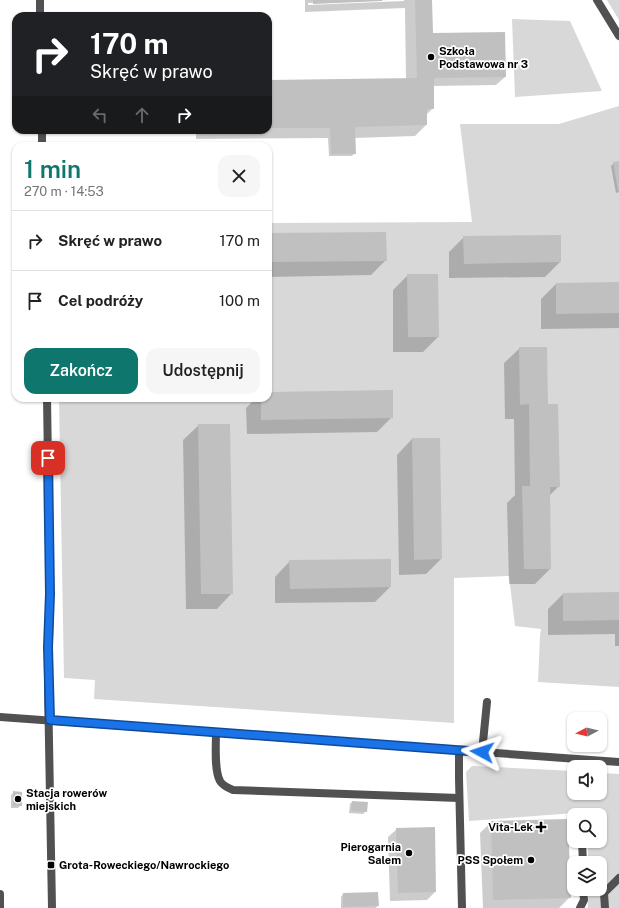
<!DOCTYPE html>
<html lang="pl">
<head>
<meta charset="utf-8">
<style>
  body { margin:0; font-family:"Public Sans",sans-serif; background:#f6f6f6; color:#222; height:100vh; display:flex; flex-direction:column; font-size:15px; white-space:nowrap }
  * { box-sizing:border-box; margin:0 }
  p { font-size:13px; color:#767676 }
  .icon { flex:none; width:22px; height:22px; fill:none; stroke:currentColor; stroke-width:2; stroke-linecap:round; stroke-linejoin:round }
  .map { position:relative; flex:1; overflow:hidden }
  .details { position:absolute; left:12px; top:142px; width:260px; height:260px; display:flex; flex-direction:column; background:#fff; border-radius:12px; box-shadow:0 1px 3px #0004 }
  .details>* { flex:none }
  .banner { position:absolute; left:12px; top:12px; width:260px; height:122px; border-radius:12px; box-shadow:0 1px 3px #0004; background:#202124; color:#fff; overflow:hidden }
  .needle { width:26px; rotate:263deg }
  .controls { position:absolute; left:567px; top:712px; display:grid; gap:8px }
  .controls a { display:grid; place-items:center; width:40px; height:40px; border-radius:8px; background:#fff; box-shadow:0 1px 3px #0004; font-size:20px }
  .pin { position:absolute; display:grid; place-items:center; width:34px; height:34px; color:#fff; margin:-17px; border-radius:8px; box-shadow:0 2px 6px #0006 }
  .me { position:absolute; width:44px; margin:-22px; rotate:275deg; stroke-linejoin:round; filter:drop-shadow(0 0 3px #0008) }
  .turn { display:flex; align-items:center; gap:14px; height:84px; padding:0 12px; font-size:18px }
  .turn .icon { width:52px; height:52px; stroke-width:2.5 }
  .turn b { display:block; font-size:28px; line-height:34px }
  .lanes { display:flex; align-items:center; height:38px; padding:0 12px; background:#0003; justify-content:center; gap:20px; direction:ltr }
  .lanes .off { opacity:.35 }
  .round { display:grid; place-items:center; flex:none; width:42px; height:42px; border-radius:12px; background:#f6f6f6 }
  .headline { display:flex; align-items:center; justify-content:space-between; height:68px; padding:0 12px }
  h1 { font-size:24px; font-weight:600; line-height:30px; color:#0f766e }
  .action { display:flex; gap:8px; margin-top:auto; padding:8px 12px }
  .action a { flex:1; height:46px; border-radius:12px; background:#0f766e; color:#fff; font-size:16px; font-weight:600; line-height:46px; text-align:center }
  .action a+a { background:#f6f6f6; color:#222 }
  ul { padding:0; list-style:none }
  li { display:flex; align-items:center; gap:12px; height:60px; padding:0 12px; border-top:1px solid #e0e0e0 }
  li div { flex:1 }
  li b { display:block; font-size:15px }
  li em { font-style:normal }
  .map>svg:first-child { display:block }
  .green { fill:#d8d8d8 }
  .shadow { fill:#0003 }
  .building { fill:#c0c0c0 }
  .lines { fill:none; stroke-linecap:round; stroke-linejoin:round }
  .service { stroke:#515151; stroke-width:8 }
  .minor { stroke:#515151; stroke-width:8 }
  .tertiary { stroke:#515151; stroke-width:8 }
  .route-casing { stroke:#114b97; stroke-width:10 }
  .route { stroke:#1a73e8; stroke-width:7 }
  .poi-dot { fill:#000; stroke:#fff; stroke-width:1.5 }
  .labels { text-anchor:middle; stroke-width:3.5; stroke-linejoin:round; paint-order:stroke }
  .poi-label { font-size:11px; font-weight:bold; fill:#000; stroke:#fff; text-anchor:start }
</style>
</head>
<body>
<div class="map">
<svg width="619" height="908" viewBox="0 0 619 908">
  <rect width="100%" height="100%" fill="#fff"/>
  <path class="green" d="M607 0H619V20Z
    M512 19 570 21 602 91 515 97Z
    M619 106V687L538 682 540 636 541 629 515 626 509 576 454 578V723L94 699 95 680 64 678 59 398H268V223L472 222 460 124H559Z
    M472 766 574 771V793H600V773L619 774V908H588V889H600V863H588V841H600V815H588V812L469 821 466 772Z"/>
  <path class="shadow" d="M305 0H389L308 3V5L404 1V0H431L432 34 505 77 496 85 433 86V108L426 115V125L415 136 354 138 355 153 352 156H329L328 138 196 139V130H268V81L406 80 405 8 305 12Z
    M619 162V192L616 193 611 166 614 163Z
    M268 234 386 260 371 275 268 277Z
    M464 237 560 262 545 277 449 278V252Z
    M408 275 438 337 423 352H393V290Z
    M619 283V328L541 329V299L556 284Z
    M520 348 559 486 549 496 550 569 535 584H509L507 503 515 495 514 419H505L504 363Z
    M268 393 392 417 377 432 247 434 246 408 256 398H268Z
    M199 425 232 593 217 609H186L183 440Z
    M412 439H439L441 559 426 574 399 575 397 455Z
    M290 561 390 587 375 602 275 603V577Z
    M619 593V646H615V634L548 635V609L563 594Z
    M14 792 21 805 18 808H11V795Z
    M352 802 366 811 363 814 349 813 350 804Z
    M491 822 570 897 559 908H483L480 833Z
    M397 829 435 892 427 900 390 901 388 837Z
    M343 894 378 905 376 908H341V897Z"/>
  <path class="building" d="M313 0H382V1L313 4Z
    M415 0H432L433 33 505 32 506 77 434 78V109H427V125L355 127 356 154H331L330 128H268V80L417 78Z
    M619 161V191H618L613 162Z
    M386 232 387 261 268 262V233Z
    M561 235V262L464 264 463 236Z
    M407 274H438L439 337H408Z
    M619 282V313L556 314V283Z
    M519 347H547L548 404H558L560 487H550L551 569H524L522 486H530L529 404 520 405Z
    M393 390V418L261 420V398H268V392Z
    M198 424H230L233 594H201Z
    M412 438H440L442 559 414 560Z
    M391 559V587L290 589 289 560Z
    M619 592V620L563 621V593Z
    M13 791 22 792V806H13Z
    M352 801 368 802 367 812 351 811Z
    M568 819 571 898 493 900 491 821Z
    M435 827 436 892 398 893 396 828Z
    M378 892 379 906 343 907V893Z"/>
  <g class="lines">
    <path class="service" d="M216 732C216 746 214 770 220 781 223 786 228 788 233 790L459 798
      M482 752 487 702
      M0 894V908"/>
    <path class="minor" d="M597 0 619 36
      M459 750V778L462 908
      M582 841 583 863
      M580 908 584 900 583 889
      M605 908 604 893 619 878"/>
    <path class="tertiary" d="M40 0V16
      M42 130V146
      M47 398 50 594 48 686 52 908
      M0 717 619 762"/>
  </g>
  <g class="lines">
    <defs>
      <path id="route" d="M48 458 50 594 48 647 50 720 482 752"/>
    </defs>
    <use href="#route" class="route-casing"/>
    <use href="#route" class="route"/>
  </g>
  <g class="poi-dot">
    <circle cx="431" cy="57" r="4"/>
    <circle cx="18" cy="799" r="4"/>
    <path d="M539 821h4v4h4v4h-4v4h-4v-4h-4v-4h4z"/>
    <circle cx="409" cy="853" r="4"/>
    <circle cx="531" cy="860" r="4"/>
    <rect x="47" y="861" width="8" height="8" rx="2"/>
  </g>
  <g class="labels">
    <g class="poi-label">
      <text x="439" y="55">Szkoła<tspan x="439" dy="13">Podstawowa nr 3</tspan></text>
      <text x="26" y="797">Stacja rowerów<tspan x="26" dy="13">miejskich</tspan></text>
      <text x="533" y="831" text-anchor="end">Vita-Lek</text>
      <text x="401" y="851" text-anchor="end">Pierogarnia<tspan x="401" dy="13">Salem</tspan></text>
      <text x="523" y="864" text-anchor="end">PSS Społem</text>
      <text x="59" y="869">Grota-Roweckiego/Nawrockiego</text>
    </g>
  </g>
</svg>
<div class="controls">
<a><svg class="needle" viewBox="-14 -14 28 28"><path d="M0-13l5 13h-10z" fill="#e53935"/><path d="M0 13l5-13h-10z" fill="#767676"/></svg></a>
<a><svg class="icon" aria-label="sound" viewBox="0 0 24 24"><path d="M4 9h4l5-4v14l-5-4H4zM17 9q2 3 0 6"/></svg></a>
<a><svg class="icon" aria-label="search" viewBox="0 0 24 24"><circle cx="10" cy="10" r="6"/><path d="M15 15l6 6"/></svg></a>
<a><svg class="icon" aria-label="layers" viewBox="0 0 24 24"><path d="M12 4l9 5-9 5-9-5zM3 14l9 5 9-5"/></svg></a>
</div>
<div class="pin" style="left:48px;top:458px;background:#d93025"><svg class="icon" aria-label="arrive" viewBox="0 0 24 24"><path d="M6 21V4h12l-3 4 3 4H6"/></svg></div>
<svg class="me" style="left:482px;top:752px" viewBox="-20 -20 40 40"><path d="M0-17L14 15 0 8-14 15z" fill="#1a73e8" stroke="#fff" stroke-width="4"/></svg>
<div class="banner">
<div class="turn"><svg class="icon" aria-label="right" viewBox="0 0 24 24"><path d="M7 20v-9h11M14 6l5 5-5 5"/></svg><div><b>170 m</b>Skręć w prawo</div></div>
<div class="lanes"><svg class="icon off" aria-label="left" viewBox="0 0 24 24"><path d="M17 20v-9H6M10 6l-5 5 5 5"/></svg><svg class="icon off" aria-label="ahead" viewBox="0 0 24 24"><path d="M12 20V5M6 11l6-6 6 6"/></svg><svg class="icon" aria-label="right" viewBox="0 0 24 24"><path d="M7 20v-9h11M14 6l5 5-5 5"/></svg></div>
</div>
<section class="details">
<div class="headline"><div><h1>1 min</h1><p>270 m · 14:53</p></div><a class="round"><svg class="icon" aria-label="close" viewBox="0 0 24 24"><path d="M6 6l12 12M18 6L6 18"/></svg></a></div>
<ul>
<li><svg class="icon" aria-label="right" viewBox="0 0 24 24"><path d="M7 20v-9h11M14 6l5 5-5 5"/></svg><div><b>Skręć w prawo</b></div><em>170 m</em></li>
<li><svg class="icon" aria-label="arrive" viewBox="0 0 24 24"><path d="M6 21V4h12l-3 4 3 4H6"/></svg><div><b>Cel podróży</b></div><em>100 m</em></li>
</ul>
<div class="action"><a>Zakończ</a><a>Udostępnij</a></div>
</section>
</div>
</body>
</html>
